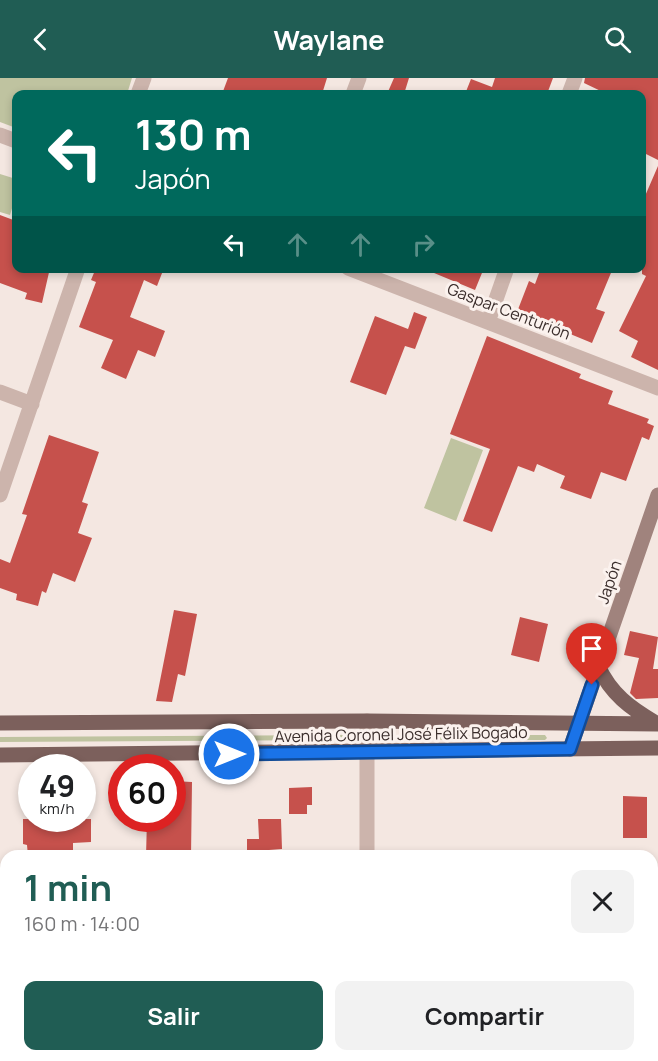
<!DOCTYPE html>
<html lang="es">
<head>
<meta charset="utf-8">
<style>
  body { margin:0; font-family:Manrope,sans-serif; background:#f2f2f2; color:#202124; height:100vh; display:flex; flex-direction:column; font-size:22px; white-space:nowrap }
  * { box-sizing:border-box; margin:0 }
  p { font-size:20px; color:#757577 }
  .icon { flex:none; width:33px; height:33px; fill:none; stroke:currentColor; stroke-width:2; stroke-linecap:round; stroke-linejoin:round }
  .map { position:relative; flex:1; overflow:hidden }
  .panel { position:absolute; left:0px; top:772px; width:658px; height:212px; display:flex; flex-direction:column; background:#fff; border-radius:18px 18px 0 0; box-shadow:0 3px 9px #0003 }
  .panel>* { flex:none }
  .guide { position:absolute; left:12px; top:12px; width:634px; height:183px; border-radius:12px; box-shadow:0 3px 9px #0003; background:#00695c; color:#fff; overflow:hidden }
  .speed { position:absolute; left:18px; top:676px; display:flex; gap:12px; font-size:30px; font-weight:700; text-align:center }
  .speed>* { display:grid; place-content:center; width:78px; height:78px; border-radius:50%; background:#fff; box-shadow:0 3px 9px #0003; line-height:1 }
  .speed small { font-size:15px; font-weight:400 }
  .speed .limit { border:9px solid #d22; background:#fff; color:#111 }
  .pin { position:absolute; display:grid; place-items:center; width:51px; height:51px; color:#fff; margin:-62px -26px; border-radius:50% 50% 50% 0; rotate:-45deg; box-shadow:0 0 6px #0007 }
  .pin .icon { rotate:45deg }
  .me { position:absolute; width:66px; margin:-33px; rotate:90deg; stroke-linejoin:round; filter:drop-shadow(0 0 4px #0008) }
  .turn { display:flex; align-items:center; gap:21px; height:126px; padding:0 24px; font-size:27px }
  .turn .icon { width:78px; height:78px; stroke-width:2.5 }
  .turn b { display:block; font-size:42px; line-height:51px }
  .lanes { display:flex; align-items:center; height:57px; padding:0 24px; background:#0003; justify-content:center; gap:30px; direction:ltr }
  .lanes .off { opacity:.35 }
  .round { display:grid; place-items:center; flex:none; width:63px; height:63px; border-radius:12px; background:#f2f2f2 }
  .overview { display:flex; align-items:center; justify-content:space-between; height:102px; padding:0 24px }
  h1 { font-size:36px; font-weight:700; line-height:45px; color:#205d54 }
  .primary-button { display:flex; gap:12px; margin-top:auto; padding:12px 24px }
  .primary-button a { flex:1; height:69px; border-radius:12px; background:#205d54; color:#fff; font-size:24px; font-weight:700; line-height:69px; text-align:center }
  .primary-button a+a { background:#f2f2f2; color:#202124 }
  header { display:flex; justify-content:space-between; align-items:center; height:78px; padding:0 24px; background:#205d54; color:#fff; font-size:27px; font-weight:700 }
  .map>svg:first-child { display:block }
  .green { fill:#bfc3a0 }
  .building { fill:#c6514c }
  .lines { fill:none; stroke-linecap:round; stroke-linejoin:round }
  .street { stroke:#ccb4ac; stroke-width:15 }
  .secondary { stroke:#a0837d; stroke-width:15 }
  .primary { stroke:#7c605c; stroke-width:15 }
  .route-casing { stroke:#114b97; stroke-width:15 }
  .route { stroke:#1a73e8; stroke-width:10 }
  .labels { text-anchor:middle; stroke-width:6; stroke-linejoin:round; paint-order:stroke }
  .street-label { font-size:16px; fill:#3a2d2b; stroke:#fbf2ee }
</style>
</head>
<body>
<header><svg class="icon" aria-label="back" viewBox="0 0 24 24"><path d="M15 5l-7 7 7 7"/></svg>Waylane<svg class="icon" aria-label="search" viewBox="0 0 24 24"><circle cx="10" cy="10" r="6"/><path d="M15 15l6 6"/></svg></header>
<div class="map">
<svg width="658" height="983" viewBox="0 0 658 983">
  <rect width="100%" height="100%" fill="#f4e7e1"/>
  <path class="green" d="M0 0H132L127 16H16V50L0 44Z
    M0 96 16 101V117L10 137 0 134Z
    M451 360 483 372 456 443 424 430Z
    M345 657 347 659 345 662 0 664V659Z
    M379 657H545L547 660 545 662H379L376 659Z"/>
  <path class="building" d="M228 0H327L322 16H222Z
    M394 0H409L404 16H387Z
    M495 0H553L547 16H465L471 1 492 9Z
    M585 0H658V82L642 74V16H607L584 5Z
    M658 88V292L631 279 638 263 619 253 646 198 642 196V125Z
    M0 137 16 143V190H50L42 225 25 221 27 215 0 205Z
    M96 190H164L157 208 144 202 130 239 165 253 155 279 138 272 126 301 101 290 113 262 79 249 96 204 91 202Z
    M422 190H484L475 212Z
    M541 190H613L596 231 605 234 592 265 517 234 529 203 535 206Z
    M414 234 427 239 415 271 405 268 386 317 350 304 375 238 408 251Z
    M487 258 581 296 579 300 613 313 608 326 649 341 647 345 654 348 649 362 642 359 626 403 601 394 591 421 560 410 565 398 537 386 534 394 518 388 492 454 463 443 490 371 450 356Z
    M49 357 99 374 82 424 88 426 78 455 92 460 75 504 53 495 46 515 42 513 38 528 16 522 17 516 0 510V481L10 485 27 437 22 436Z
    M174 532 197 536 185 598 178 596 172 624 156 623Z
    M520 539 548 546 539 584 511 577Z
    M630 553 658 559 653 591H658V620L636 621 630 615 639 580 624 577Z
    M172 703 192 704 191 778H146L147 741H172Z
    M312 709V727H307V736H289V710Z
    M623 718 647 719V760H623Z
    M23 741H91V764L73 765V778H28L27 767 23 766Z
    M258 741H281L282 771 269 772V778H247V761H259Z"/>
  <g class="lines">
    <path class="street" d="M138 16 144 0
      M353 16 359 0
      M569 16 575 0
      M0 57 16 63
      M348 190 658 310
      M488 244 507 190
      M0 314 32 326
      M0 417 78 190
      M367 643V778
      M367 978V983"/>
    <path class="secondary" d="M570 671 658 417"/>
    <path class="primary" d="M598 588C611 616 630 630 656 645
      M0 645 367 643 658 646
      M0 677 658 670"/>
  </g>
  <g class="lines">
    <defs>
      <path id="route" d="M229 676 570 671 592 607"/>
    </defs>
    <use href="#route" class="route-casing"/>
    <use href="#route" class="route"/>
  </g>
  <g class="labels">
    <g class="street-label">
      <text transform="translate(509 233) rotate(21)" y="6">Gaspar Centurión</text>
      <text transform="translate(609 504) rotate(-71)" y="6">Japón</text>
      <text transform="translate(401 656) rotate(-1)" y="6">Avenida Coronel José Félix Bogado</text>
    </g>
  </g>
</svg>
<div class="speed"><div>49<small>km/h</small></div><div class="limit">60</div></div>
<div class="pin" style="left:592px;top:607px;background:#d93025"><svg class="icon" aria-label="arrive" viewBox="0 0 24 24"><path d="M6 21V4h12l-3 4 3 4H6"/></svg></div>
<svg class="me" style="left:229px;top:676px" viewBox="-20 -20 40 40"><circle r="17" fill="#1a73e8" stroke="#fff" stroke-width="3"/><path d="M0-11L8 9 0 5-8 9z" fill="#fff"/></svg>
<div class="guide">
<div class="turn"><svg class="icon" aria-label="left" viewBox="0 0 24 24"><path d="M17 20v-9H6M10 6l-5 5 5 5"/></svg><div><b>130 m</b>Japón</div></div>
<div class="lanes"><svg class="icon" aria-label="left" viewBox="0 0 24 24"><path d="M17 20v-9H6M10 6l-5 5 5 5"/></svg><svg class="icon off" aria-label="ahead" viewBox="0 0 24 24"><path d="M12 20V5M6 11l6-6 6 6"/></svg><svg class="icon off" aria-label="ahead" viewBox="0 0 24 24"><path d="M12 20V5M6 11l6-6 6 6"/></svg><svg class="icon off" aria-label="right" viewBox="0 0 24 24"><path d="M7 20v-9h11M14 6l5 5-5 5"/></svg></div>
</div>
<section class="panel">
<div class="overview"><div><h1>1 min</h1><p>160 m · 14:00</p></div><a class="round"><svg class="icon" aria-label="close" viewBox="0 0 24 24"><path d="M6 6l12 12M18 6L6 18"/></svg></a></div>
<div class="primary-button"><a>Salir</a><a>Compartir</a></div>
</section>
</div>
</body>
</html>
